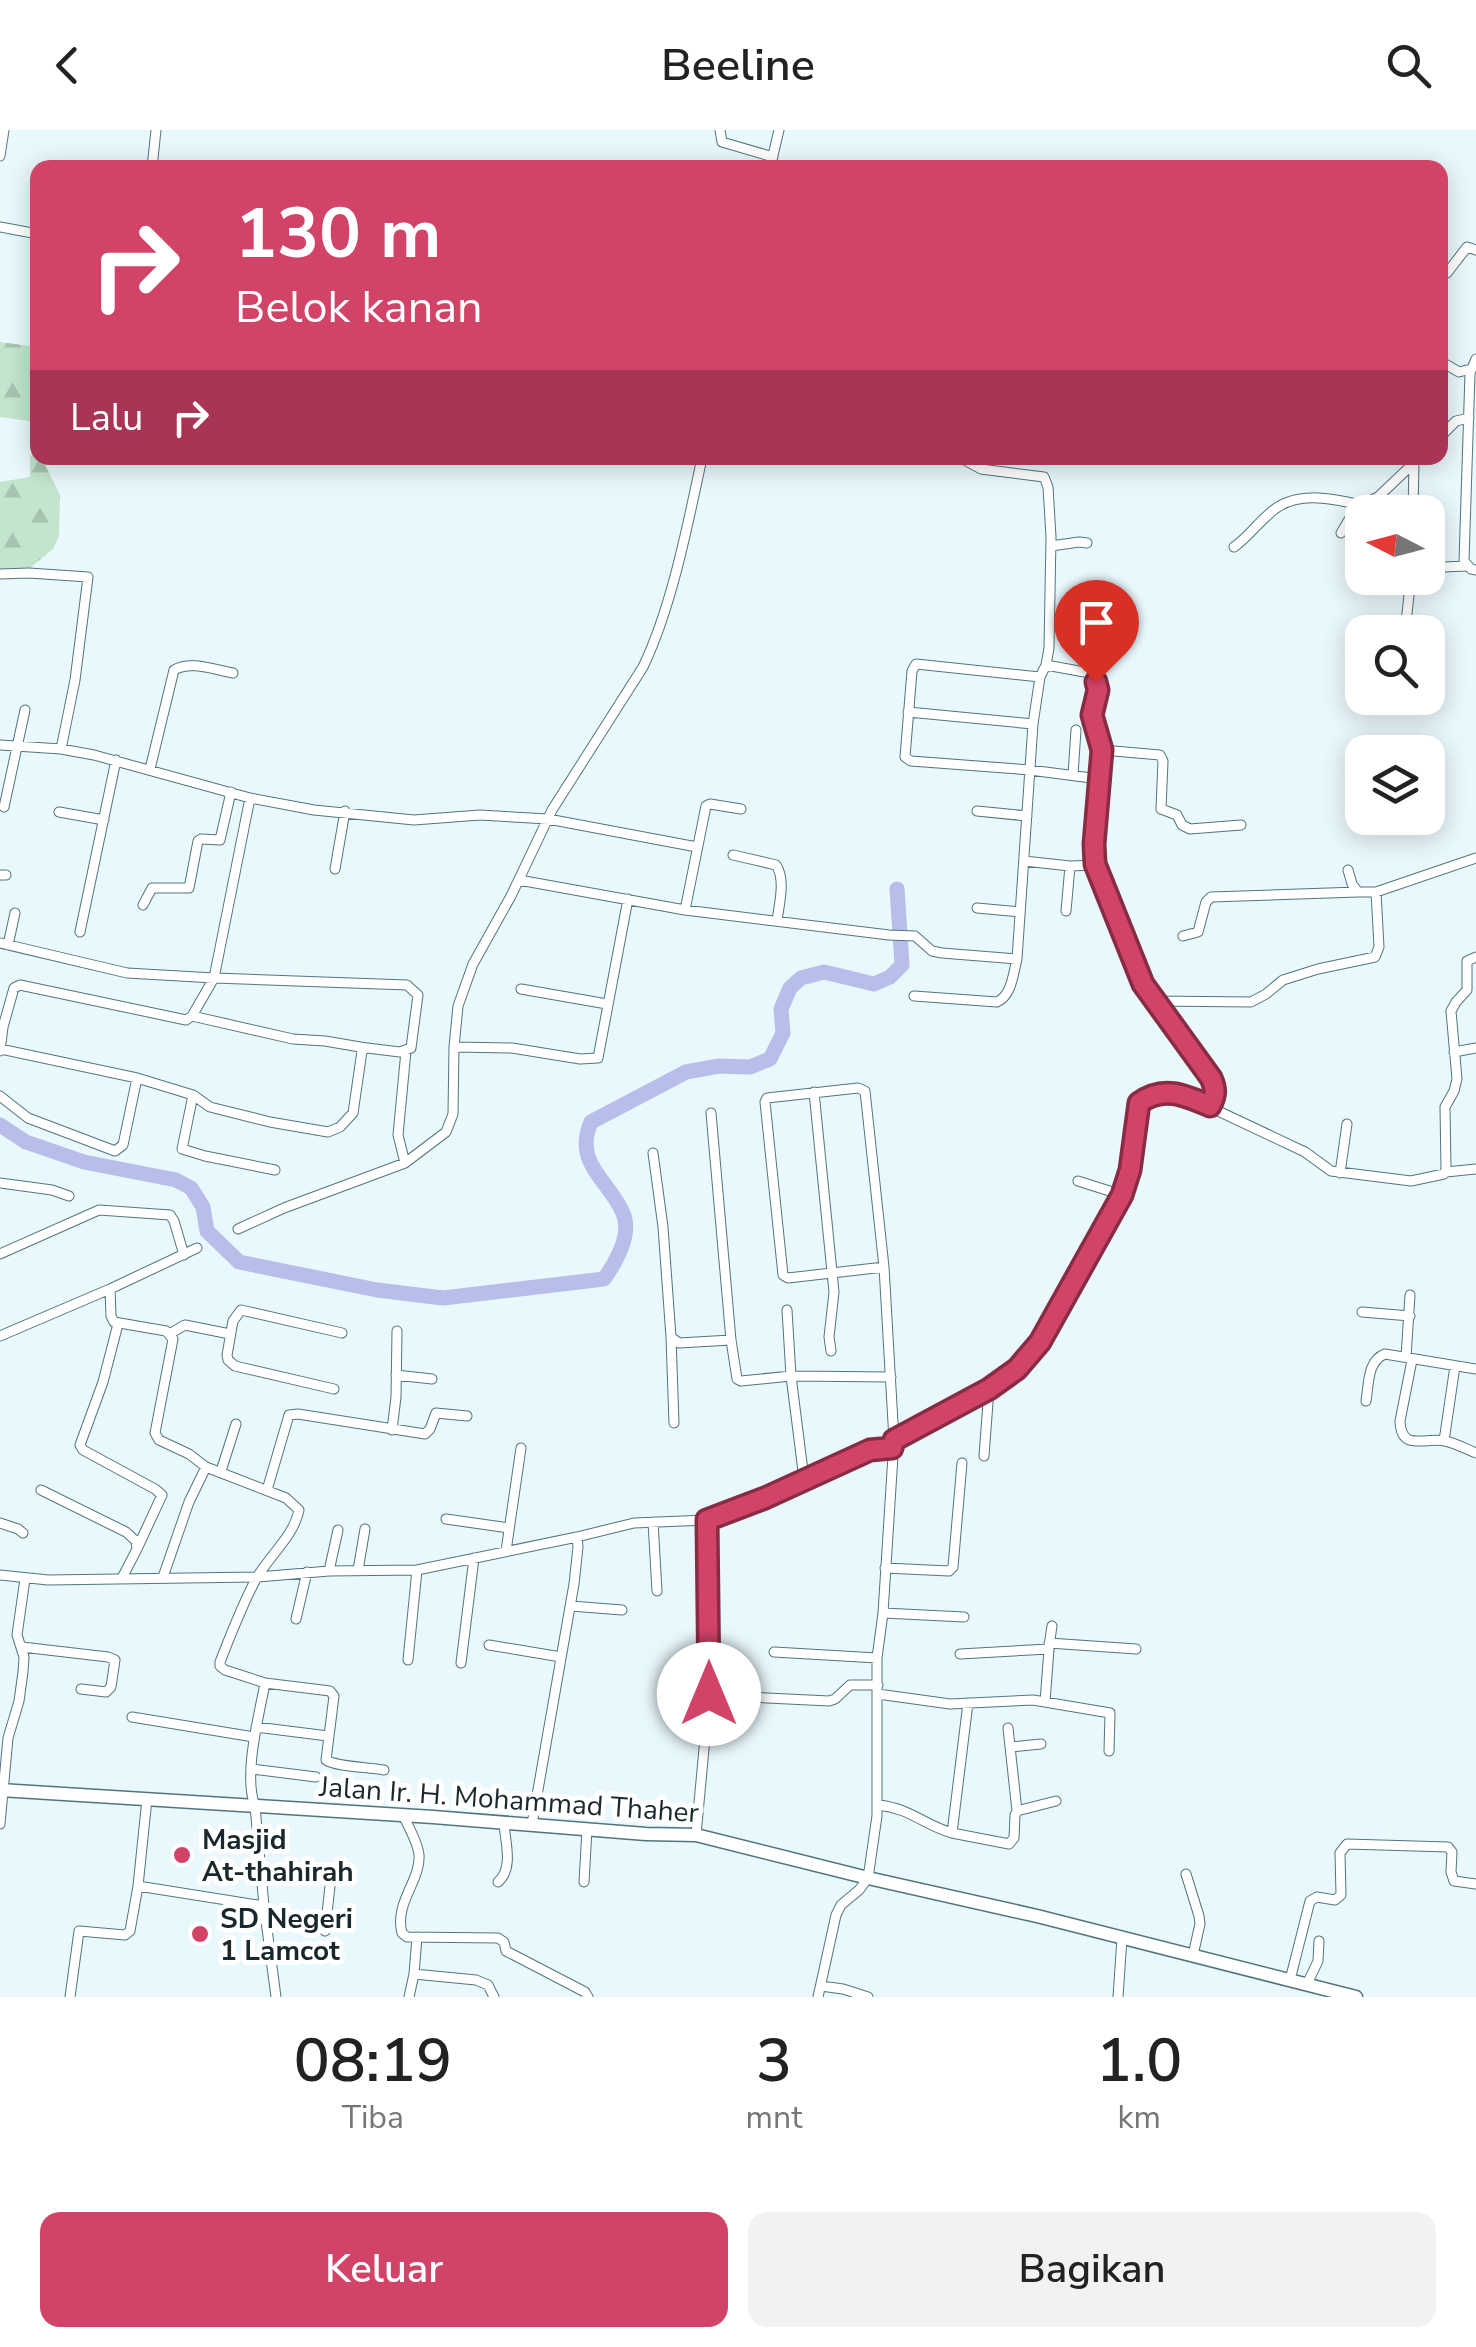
<!DOCTYPE html>
<html lang="id">
<head>
<meta charset="utf-8">
<style>
  body { margin:0; font-family:"Nunito Sans",sans-serif; background:#f2f2f2; color:#222; height:100vh; display:flex; flex-direction:column; font-size:38px; white-space:nowrap }
  * { box-sizing:border-box; margin:0 }
  p { font-size:32px; color:#767676 }
  .icon { flex:none; width:55px; height:55px; fill:none; stroke:currentColor; stroke-width:2; stroke-linecap:round; stroke-linejoin:round }
  .map { position:relative; height:1867px; overflow:hidden }
  .side { display:flex; flex-direction:column; background:#fff; flex:1 }
  .side>* { flex:none }
  .guide { position:absolute; left:30px; top:30px; width:1418px; height:305px; border-radius:20px; box-shadow:0 5px 25px #0003; background:#d24368; color:#fff; overflow:hidden }
  .needle { width:65px; rotate:276deg }
  .fabs { position:absolute; left:1345px; top:365px; display:grid; gap:20px }
  .fabs a { display:grid; place-items:center; width:100px; height:100px; border-radius:20px; background:#fff; box-shadow:0 5px 25px #0003; font-size:50px }
  .pin { position:absolute; display:grid; place-items:center; width:85px; height:85px; color:#fff; margin:-102px -42px; border-radius:50% 50% 50% 0; rotate:-45deg; box-shadow:0 0 10px #0007 }
  .pin .icon { rotate:45deg }
  .me { position:absolute; width:110px; margin:-55px; rotate:0deg; stroke-linejoin:round; filter:drop-shadow(0 0 8px #0008) }
  .turn { display:flex; align-items:center; gap:35px; height:210px; padding:0 40px; font-size:45px }
  .turn .icon { width:130px; height:130px; stroke-width:2.5 }
  .turn b { display:block; font-size:70px; line-height:85px }
  .then { display:flex; align-items:center; height:95px; padding:0 40px; background:#0003; gap:20px; font-size:38px }
  .eta { display:flex; justify-content:space-evenly; align-items:center; height:170px; text-align:center }
  .eta b { font-size:60px; font-weight:600; line-height:70px }
  .button { display:flex; gap:20px; margin-top:auto; padding:20px 40px }
  .button a { flex:1; height:115px; border-radius:20px; background:#d24368; color:#fff; font-size:40px; font-weight:600; line-height:115px; text-align:center }
  .button a+a { background:#f2f2f2; color:#222 }
  header { display:flex; justify-content:space-between; align-items:center; height:130px; padding:0 40px; background:#fff; font-size:45px; font-weight:600 }
  .map>svg:first-child { display:block }
  .forest { fill:url(#forest-firs) }
  .lines { fill:none; stroke-linecap:round; stroke-linejoin:round }
  .river { stroke:#b7beea; stroke-width:15 }
  .minor-casing { stroke:#51757e; stroke-width:11 }
  .secondary-casing { stroke:#51757e; stroke-width:15 }
  .minor { stroke:#fff; stroke-width:9 }
  .secondary { stroke:#fff; stroke-width:12 }
  .route-casing { stroke:#882c44; stroke-width:25 }
  .route { stroke:#d24368; stroke-width:18 }
  .poi-dot { fill:#d24368; stroke:#fff; stroke-width:4 }
  .labels { text-anchor:middle; stroke-width:10; stroke-linejoin:round; paint-order:stroke }
  .street-label { font-size:28px; fill:#19282c; stroke:#fff }
  .poi-label { font-size:28px; font-weight:bold; fill:#19282c; stroke:#fff; text-anchor:start }
</style>
</head>
<body>
<header><svg class="icon" aria-label="back" viewBox="0 0 24 24"><path d="M15 5l-7 7 7 7"/></svg>Beeline<svg class="icon" aria-label="search" viewBox="0 0 24 24"><circle cx="10" cy="10" r="6"/><path d="M15 15l6 6"/></svg></header>
<div class="map">
<svg width="1476" height="1867" viewBox="0 0 1476 1867">
  <defs>
    <pattern id="forest-firs" width="22" height="20" patternUnits="userSpaceOnUse" patternTransform="scale(2.5)"><rect width="22" height="20" fill="#c3e4cd"/><path d="M5 1l3.5 6h-7zM16 11l3.5 6h-7z" fill="#a7c4b0"/></pattern>
  </defs>
  <rect width="100%" height="100%" fill="#e9f8fc"/>
  <path class="forest" d="M0 212 37 217V292L0 287Z
    M37 318 38 328H42L60 365 59 406 53 419 24 443 0 448V352L30 347V327Z"/>
  <g class="lines">
    <path class="river" d="M0 995 26 1012 84 1032 176 1050 191 1058 203 1077 207 1101 239 1132 377 1160 443 1168 604 1149C616 1132 632 1104 623 1083 609 1050 573 1034 591 992L686 942 719 936 750 937 770 929 783 903 781 879 790 858 801 848 824 842 874 854 890 847 902 835 897 759"/>
    <defs>
      <path id="minor" d="M720 0 722 12 773 27
        M0 26 4 0
        M152 38 156 0
        M770 38 779 0
        M0 97 38 104
        M1440 145 1447 143 1467 117 1476 120
        M1476 229 1470 243 1464 431 1471 439 1476 440
        M1440 231 1459 242 1471 239
        M1440 307 1456 291 1469 288
        M1413 382 1414 332
        M1341 403 1356 378 1378 367 1419 328
        M1051 416 1079 412 1087 413
        M1234 417C1248 407 1256 395 1269 384 1293 360 1330 368 1360 375
        M0 444 29 443 88 447 75 550 61 619
        M1405 502 1409 465 1412 458 1428 454 1443 437 1467 436
        M1046 535 1090 543 1094 546 1098 560 1091 585 1102 620 1093 725 1095 735 1143 854 1211 948C1216 959 1216 965 1210 975
        M1040 547 916 534 912 541 905 627 911 631 1030 640 1099 649
        M908 582 1033 594
        M0 615 61 619 94 625 250 668 314 680 414 690 480 685 548 689 697 717
        M1102 620 1160 625 1163 631 1161 679 1177 685 1182 695 1190 699 1241 695
        M150 639 174 540C190 530 215 540 233 543
        M1073 645 1076 600
        M4 677 25 580
        M977 681 1027 686
        M59 682 104 690
        M733 725 776 735C786 750 779 774 777 791
        M1024 731 1070 736 1095 735
        M335 739 345 681
        M1348 740 1352 754 1358 762H1376L1476 728
        M0 745H6
        M519 750 685 780 889 805 915 806 932 821 942 823 1017 829 1033 594 1040 547 1046 535 1049 518 1051 407 1048 357 1044 347 981 339 961 328
        M143 775 152 758H189L198 711 201 709 220 710 231 662
        M977 778 1020 782
        M685 780 706 676 710 674 741 679
        M1066 781 1070 736
        M80 802 116 630
        M1183 806 1198 802 1206 772 1211 767 1358 762
        M0 813 127 843 214 848 250 668
        M8 815 15 783
        M521 859 607 874
        M914 866 997 872C1012 865 1013 844 1017 829
        M1156 871 1251 872 1266 864 1283 850 1318 839 1375 827 1379 817 1376 762
        M192 886 293 909 325 911 366 918
        M454 917 512 918 580 929 598 928 628 769
        M0 921 3 897 14 858 20 855 186 890 192 886 214 848 407 855 418 865 411 918 400 922 367 918 362 921 353 983 340 997 328 1002 270 992 210 977 193 965 137 948 0 919
        M1454 922 1476 918
        M814 962 834 1162 829 1207 831 1221
        M193 965 182 1019 205 1026 275 1040
        M0 966 28 988 115 1021 123 1015 137 948
        M711 983 731 1210 737 1249 741 1251 791 1246 891 1247
        M653 1023 663 1097 671 1207 679 1213 731 1210
        M405 1033 398 1005 406 921
        M1446 1042 1476 1039
        M1340 1043 1347 994
        M1078 1051 1122 1065
        M0 1053 52 1060 69 1066
        M238 1099 284 1078 405 1033 446 1002 453 984 454 917 458 876 473 834 511 766 552 680 643 537C672 477 688 393 702 328
        M0 1124 99 1080 170 1085 174 1091 184 1125
        M884 1137 788 1148 783 1145 765 972 767 968 858 958 865 961 884 1137 894 1310
        M110 1159 111 1186 114 1192 166 1201 173 1209 155 1303 159 1310 189 1324 206 1337 286 1368 299 1380C294 1406 269 1426 256 1449 242 1475 231 1504 220 1532V1536L225 1540 265 1553C259 1586 243 1645 255 1676L264 1776 276 1867
        M787 1180 791 1246 804 1349
        M1362 1182 1410 1186
        M118 1194 103 1252 80 1315 83 1320 155 1359 162 1365 137 1419
        M171 1203 185 1195 230 1204
        M0 1206 110 1159 197 1118
        M671 1207 674 1293
        M1406 1227 1410 1165
        M1412 1230 1400 1291C1401 1322 1425 1307 1445 1311 1455 1313 1466 1319 1476 1323
        M396 1245 432 1249
        M334 1259 235 1236 228 1230 227 1225 233 1191 241 1180 342 1203
        M1366 1271C1369 1254 1367 1231 1385 1224L1476 1239
        M392 1300 396 1267 397 1201
        M1444 1311 1455 1236
        M984 1326 989 1259
        M221 1341 236 1294
        M41 1360 126 1402 136 1411 137 1419 122 1448
        M267 1360 289 1285 298 1284 425 1304 430 1299 436 1283 467 1286
        M446 1389 509 1398
        M707 1390 709 1565
        M653 1392 657 1461
        M0 1393 18 1399 23 1403
        M577 1407 634 1393 707 1390 765 1368 870 1320 892 1318
        M506 1421 521 1318
        M885 1438 949 1441 953 1437 962 1333
        M358 1440 365 1399
        M329 1441 338 1400
        M0 1445 48 1450 258 1447 329 1441 417 1440 577 1407 578 1417 574 1454 532 1694
        M163 1447 189 1372 206 1337
        M571 1476 622 1480
        M883 1483 964 1487
        M296 1489 307 1442
        M1049 1513 1136 1519
        M489 1515 561 1527
        M1049 1516 1052 1496
        M22 1517 108 1527 115 1530 111 1557 106 1562 81 1559
        M774 1522 877 1528
        M960 1524 1049 1519 1045 1572
        M408 1530 417 1440
        M461 1533 474 1428
        M265 1553 330 1561 334 1566 326 1630C337 1637 368 1637 384 1640
        M878 1564 950 1574 1033 1570 1110 1583 1109 1621
        M968 1573 952 1703 1009 1714 1014 1708 1015 1685 1017 1681 1056 1671
        M132 1587 254 1607
        M256 1597 328 1606
        M1008 1598 1017 1681
        M1010 1617 1041 1614
        M252 1639 316 1647
        M878 1675C910 1678 924 1695 952 1703
        M404 1687C409 1698 418 1713 419 1725 421 1750 394 1773 402 1803L407 1807 498 1808 504 1812 506 1821 585 1862 588 1867
        M0 1694 8 1608 19 1571 23 1542 24 1527 17 1505 25 1449
        M696 1705 709 1565 829 1571 835 1569 850 1555H878
        M261 1739 328 1741 331 1747 325 1801
        M1186 1744 1199 1786 1200 1794 1193 1825
        M498 1752C514 1738 505 1712 504 1693
        M584 1752 587 1699
        M138 1756 264 1776
        M414 1844 476 1850 488 1855 494 1867
        M1290 1850 1310 1771 1317 1767 1335 1770 1341 1765 1340 1723 1347 1714 1448 1717 1452 1722 1451 1742 1454 1751 1476 1754
        M1307 1854 1318 1831 1319 1811
        M821 1856 843 1859 868 1867
        M70 1867 79 1801 125 1805 130 1801 138 1756 147 1669
        M409 1867 414 1844 417 1807
        M818 1867 836 1785 841 1775 859 1760 868 1748 877 1686V1528L883 1483 894 1310 989 1259 1017 1239 1040 1212 1122 1065 1130 1040 1137 981C1143 961 1165 962 1182 964L1305 1022 1331 1041 1411 1051 1444 1044 1446 1039 1445 977 1454 961 1457 949 1451 881 1456 872 1467 860V831L1476 827
        M1118 1867 1122 1808"/>
      <path id="secondary" d="M0 1660 433 1687 646 1704 696 1705 868 1748 1037 1786 1356 1867"/>
    </defs>
    <use href="#minor" class="minor-casing"/>
    <use href="#secondary" class="secondary-casing"/>
    <use href="#minor" class="minor"/>
    <use href="#secondary" class="secondary"/>
  </g>
  <g class="lines">
    <defs>
      <path id="route" d="M709 1564 707 1390 765 1368 870 1320 892 1318 894 1310 989 1259 1017 1239 1040 1212 1122 1065 1130 1040 1139 973C1163 955 1185 965 1210 976 1216 965 1216 959 1211 948L1143 854 1095 734 1094 714 1102 620 1092 585 1098 560 1096 552"/>
    </defs>
    <use href="#route" class="route-casing"/>
    <use href="#route" class="route"/>
  </g>
  <g class="poi-dot">
    <circle cx="182" cy="1725" r="10"/>
    <circle cx="200" cy="1804" r="10"/>
  </g>
  <g class="labels">
    <g class="street-label">
      <text transform="translate(509 1669) rotate(4)" y="10">Jalan Ir. H. Mohammad Thaher</text>
    </g>
    <g class="poi-label">
      <text x="202" y="1719">Masjid<tspan x="202" dy="32">At-thahirah</tspan></text>
      <text x="220" y="1798">SD Negeri<tspan x="220" dy="32">1 Lamcot</tspan></text>
    </g>
  </g>
</svg>
<div class="fabs">
<a><svg class="needle" viewBox="-14 -14 28 28"><path d="M0-13l5 13h-10z" fill="#e53935"/><path d="M0 13l5-13h-10z" fill="#767676"/></svg></a>
<a><svg class="icon" aria-label="search" viewBox="0 0 24 24"><circle cx="10" cy="10" r="6"/><path d="M15 15l6 6"/></svg></a>
<a><svg class="icon" aria-label="layers" viewBox="0 0 24 24"><path d="M12 4l9 5-9 5-9-5zM3 14l9 5 9-5"/></svg></a>
</div>
<div class="pin" style="left:1096px;top:552px;background:#d93025"><svg class="icon" aria-label="arrive" viewBox="0 0 24 24"><path d="M6 21V4h12l-3 4 3 4H6"/></svg></div>
<svg class="me" style="left:709px;top:1564px" viewBox="-20 -20 40 40"><circle r="19" fill="#fff"/><path d="M0-13L10 11 0 6-10 11z" fill="#d24368"/></svg>
<div class="guide">
<div class="turn"><svg class="icon" aria-label="right" viewBox="0 0 24 24"><path d="M7 20v-9h11M14 6l5 5-5 5"/></svg><div><b>130 m</b>Belok kanan</div></div>
<div class="then">Lalu<svg class="icon" aria-label="right" viewBox="0 0 24 24"><path d="M7 20v-9h11M14 6l5 5-5 5"/></svg></div>
</div>
</div>
<section class="side">
<div class="eta">
<div><b>08:19</b><p>Tiba</p></div>
<div><b>3</b><p>mnt</p></div>
<div><b>1.0</b><p>km</p></div>
</div>
<div class="button"><a>Keluar</a><a>Bagikan</a></div>
</section>
</body>
</html>
